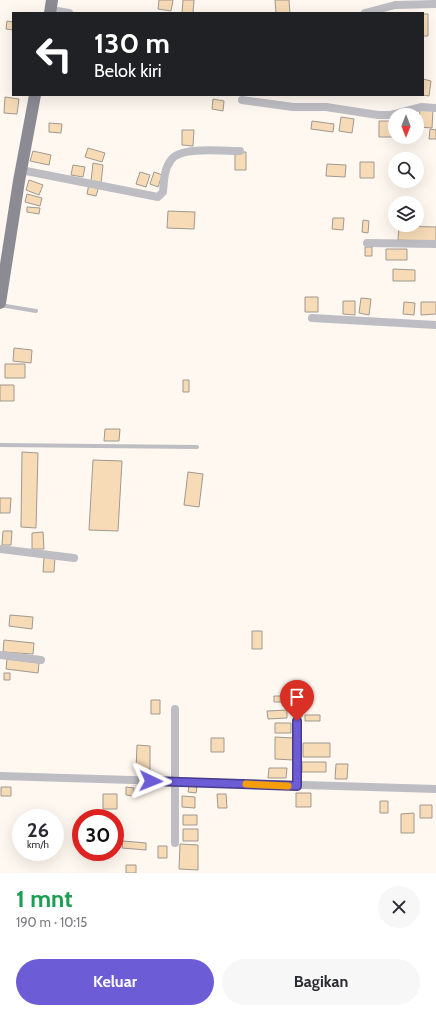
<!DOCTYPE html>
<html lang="id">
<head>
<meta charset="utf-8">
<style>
  body { margin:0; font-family:Cabin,sans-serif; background:#f7f7f7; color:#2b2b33; height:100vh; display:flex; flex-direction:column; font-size:15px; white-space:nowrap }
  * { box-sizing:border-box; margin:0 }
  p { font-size:13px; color:#7c7c81 }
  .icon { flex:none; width:22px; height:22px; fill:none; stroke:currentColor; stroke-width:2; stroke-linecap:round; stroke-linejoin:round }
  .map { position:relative; height:873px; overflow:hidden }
  .drawer { display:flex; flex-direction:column; background:#fff; flex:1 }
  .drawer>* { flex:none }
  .hud { position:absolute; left:12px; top:12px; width:412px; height:84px; border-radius:0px; box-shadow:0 4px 16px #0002; background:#202124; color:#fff; overflow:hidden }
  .needle { width:26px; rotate:180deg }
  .fabs { position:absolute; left:388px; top:108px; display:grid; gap:8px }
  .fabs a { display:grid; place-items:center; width:36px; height:36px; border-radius:50%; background:#fff; box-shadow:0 4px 16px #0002; font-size:20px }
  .speed { position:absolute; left:12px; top:809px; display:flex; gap:8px; font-size:20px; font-weight:700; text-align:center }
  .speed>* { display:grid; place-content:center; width:52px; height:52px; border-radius:50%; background:#fff; box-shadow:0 4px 16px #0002; line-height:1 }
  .speed small { font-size:10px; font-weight:400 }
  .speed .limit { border:6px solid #d22; background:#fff; color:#111 }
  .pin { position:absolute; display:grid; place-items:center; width:34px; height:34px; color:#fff; margin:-41px -17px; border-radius:50% 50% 50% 0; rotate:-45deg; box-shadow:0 0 4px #0007 }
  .pin .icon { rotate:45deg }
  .me { position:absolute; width:44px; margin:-22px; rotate:92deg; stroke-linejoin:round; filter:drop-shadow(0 0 3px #0008) }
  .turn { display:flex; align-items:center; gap:14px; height:84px; padding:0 16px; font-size:18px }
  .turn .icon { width:52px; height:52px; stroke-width:2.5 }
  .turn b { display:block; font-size:28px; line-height:34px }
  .round { display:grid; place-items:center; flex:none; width:42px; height:42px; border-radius:21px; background:#f7f7f7 }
  .overview { display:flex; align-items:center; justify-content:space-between; height:68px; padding:0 16px }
  h1 { font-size:24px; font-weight:700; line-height:30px; color:#1e9e55 }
  .button { display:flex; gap:8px; margin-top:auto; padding:8px 16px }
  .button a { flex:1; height:46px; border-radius:24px; background:#6c5cd6; color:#fff; font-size:16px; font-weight:700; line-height:46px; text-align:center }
  .button a+a { background:#f7f7f7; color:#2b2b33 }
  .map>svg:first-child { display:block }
  .building { fill:#f7dbb7; stroke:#a0998f }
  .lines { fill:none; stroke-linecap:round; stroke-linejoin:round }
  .service { stroke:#bebdc3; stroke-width:4 }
  .minor { stroke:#bebdc3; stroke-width:8 }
  .primary { stroke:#8c8b94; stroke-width:12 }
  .route-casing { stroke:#463c8b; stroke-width:10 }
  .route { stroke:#6c5cd6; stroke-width:7 }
  .slow { stroke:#f59e0b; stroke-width:7 }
</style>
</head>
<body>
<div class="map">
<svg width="436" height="873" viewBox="0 0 436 873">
  <rect width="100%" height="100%" fill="#fff8f0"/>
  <path class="building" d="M159 0H173L171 11 158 9Z
    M183 0H194L193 13H182Z
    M275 0H289L290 13H276Z
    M423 14H428V36H423Z
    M7 21 13 22V30L6 29Z
    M423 79 431 81 429 96 423 95Z
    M5 97 19 99 17 114 4 113Z
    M213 99 224 101 223 111 212 109Z
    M420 108 433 109 432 128 419 127Z
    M341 117 354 119 352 133 339 131Z
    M312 121 334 124 333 132 311 129Z
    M379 121H393V137H379Z
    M49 123 62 124 61 133 49 132Z
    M430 129 436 130V139H429Z
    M182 130H194L193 146 182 145Z
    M88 148 105 153 102 162 85 157Z
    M33 151 51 155 49 165 30 161Z
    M235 152H246V170H235Z
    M360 162H374V178H360Z
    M93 163 103 165 101 183 91 181Z
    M327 164 346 165 345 177 326 176Z
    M73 165 85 167 83 177 71 175Z
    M140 172 150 175 146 187 136 184Z
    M154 172 162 175 158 187 150 184Z
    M29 180 43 185 39 195 26 190Z
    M89 184 99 186 96 196 87 194Z
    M27 194 42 198 40 206 25 202Z
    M27 207 40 208 39 214 27 212Z
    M168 211 195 212 194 229 167 228Z
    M333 218H344L343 230 332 229Z
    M363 220 369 221 368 233 362 232Z
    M399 226 436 227V242L398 240Z
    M365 247H372V256H365Z
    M386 249H407V260H386Z
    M393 269 415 270V281H393Z
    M305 297H318V312H305Z
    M361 298 371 299 369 315 359 313Z
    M343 301H355V315L343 314Z
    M404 302 415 303 414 315 403 314Z
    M421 302H436V314L421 315Z
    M14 348 32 350 31 363 13 361Z
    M5 364H25V378H5Z
    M183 380H189V392H183Z
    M0 385H14V401H0Z
    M105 429H120L119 441H104Z
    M22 452 38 453 36 528 21 527Z
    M93 460 122 461 118 531 89 530Z
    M188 472 203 474 199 507 184 505Z
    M0 498H11L10 513H0Z
    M3 531H12L11 545H2Z
    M43 532 44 549H32V533Z
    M44 557H55L54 572H43Z
    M10 615 33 617 32 629 9 626Z
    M252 631H262V649H252Z
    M4 640 34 643 33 654 3 652Z
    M7 659 39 663 38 673 6 669Z
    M4 673H10V680H4Z
    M274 696H297V702H274Z
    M151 700H160V714H151Z
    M293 705H303L302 717 293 716Z
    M287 710V718L268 719 267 711Z
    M305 715H320V721H305Z
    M275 723H291V733H275Z
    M275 737 294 738 293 760 275 759Z
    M211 738H224V752H211Z
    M303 743H330V757H303Z
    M137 745 150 746V771H136Z
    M302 762H326V772H302Z
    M336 764H348L347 779H335Z
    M269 768H287L286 778H268Z
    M189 786 197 787 196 793 188 792Z
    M1 787H11V796H1Z
    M126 787 134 788V796L126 795Z
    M296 793H311V807H296Z
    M103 794H117V809H103Z
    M217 794H226L227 808H218Z
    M182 796 195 797V808L182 807Z
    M380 801H388V813H380Z
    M420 805H432V818H420Z
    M414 813V833H401V814Z
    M183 815H197V825H183Z
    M183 829H198V841H183Z
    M123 841 146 843V850L122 848Z
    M180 844 198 845V870L179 869Z
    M158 846H167V858H158Z
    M126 865H136V873H126Z"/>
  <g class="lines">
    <path class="service" d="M0 305 36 311
      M0 445 197 447"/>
    <path class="minor" d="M51 10 69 13
      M365 13 395 5 436 4
      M242 100 293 107H326L378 115H390L421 107 436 108
      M21 170 158 197 163 192C164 181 164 169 171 160 180 146 224 151 240 151
      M367 243 436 244
      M312 318 436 325
      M0 549 74 558
      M0 655 41 660
      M175 709V843
      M297 721V786
      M0 776 436 789"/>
    <path class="primary" d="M50 13 52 0
      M0 303 19 181 35 95"/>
  </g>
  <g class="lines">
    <defs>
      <path id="route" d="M151 781 297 786V721"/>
    </defs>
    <use href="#route" class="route-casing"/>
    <use href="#route" class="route"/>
    <path class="slow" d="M246 784 288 786"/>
  </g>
</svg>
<div class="fabs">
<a><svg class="needle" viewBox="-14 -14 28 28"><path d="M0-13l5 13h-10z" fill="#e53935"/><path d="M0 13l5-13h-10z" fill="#7c7c81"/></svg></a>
<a><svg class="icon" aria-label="search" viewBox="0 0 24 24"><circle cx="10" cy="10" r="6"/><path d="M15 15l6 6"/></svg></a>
<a><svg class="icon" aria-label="layers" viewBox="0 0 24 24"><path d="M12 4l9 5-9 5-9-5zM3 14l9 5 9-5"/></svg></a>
</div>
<div class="speed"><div>26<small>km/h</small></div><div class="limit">30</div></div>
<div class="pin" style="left:297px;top:721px;background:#d93025"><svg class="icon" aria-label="arrive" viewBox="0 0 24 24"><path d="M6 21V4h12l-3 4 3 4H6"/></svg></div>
<svg class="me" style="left:151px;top:781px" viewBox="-20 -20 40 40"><path d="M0-17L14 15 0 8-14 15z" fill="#6c5cd6" stroke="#fff" stroke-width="4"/></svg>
<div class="hud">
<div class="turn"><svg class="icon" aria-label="left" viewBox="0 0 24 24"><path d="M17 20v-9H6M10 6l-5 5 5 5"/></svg><div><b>130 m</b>Belok kiri</div></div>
</div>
</div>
<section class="drawer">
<div class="overview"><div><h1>1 mnt</h1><p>190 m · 10:15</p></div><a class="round"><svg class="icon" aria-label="close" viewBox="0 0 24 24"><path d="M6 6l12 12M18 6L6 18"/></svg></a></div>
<div class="button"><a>Keluar</a><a>Bagikan</a></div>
</section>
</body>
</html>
